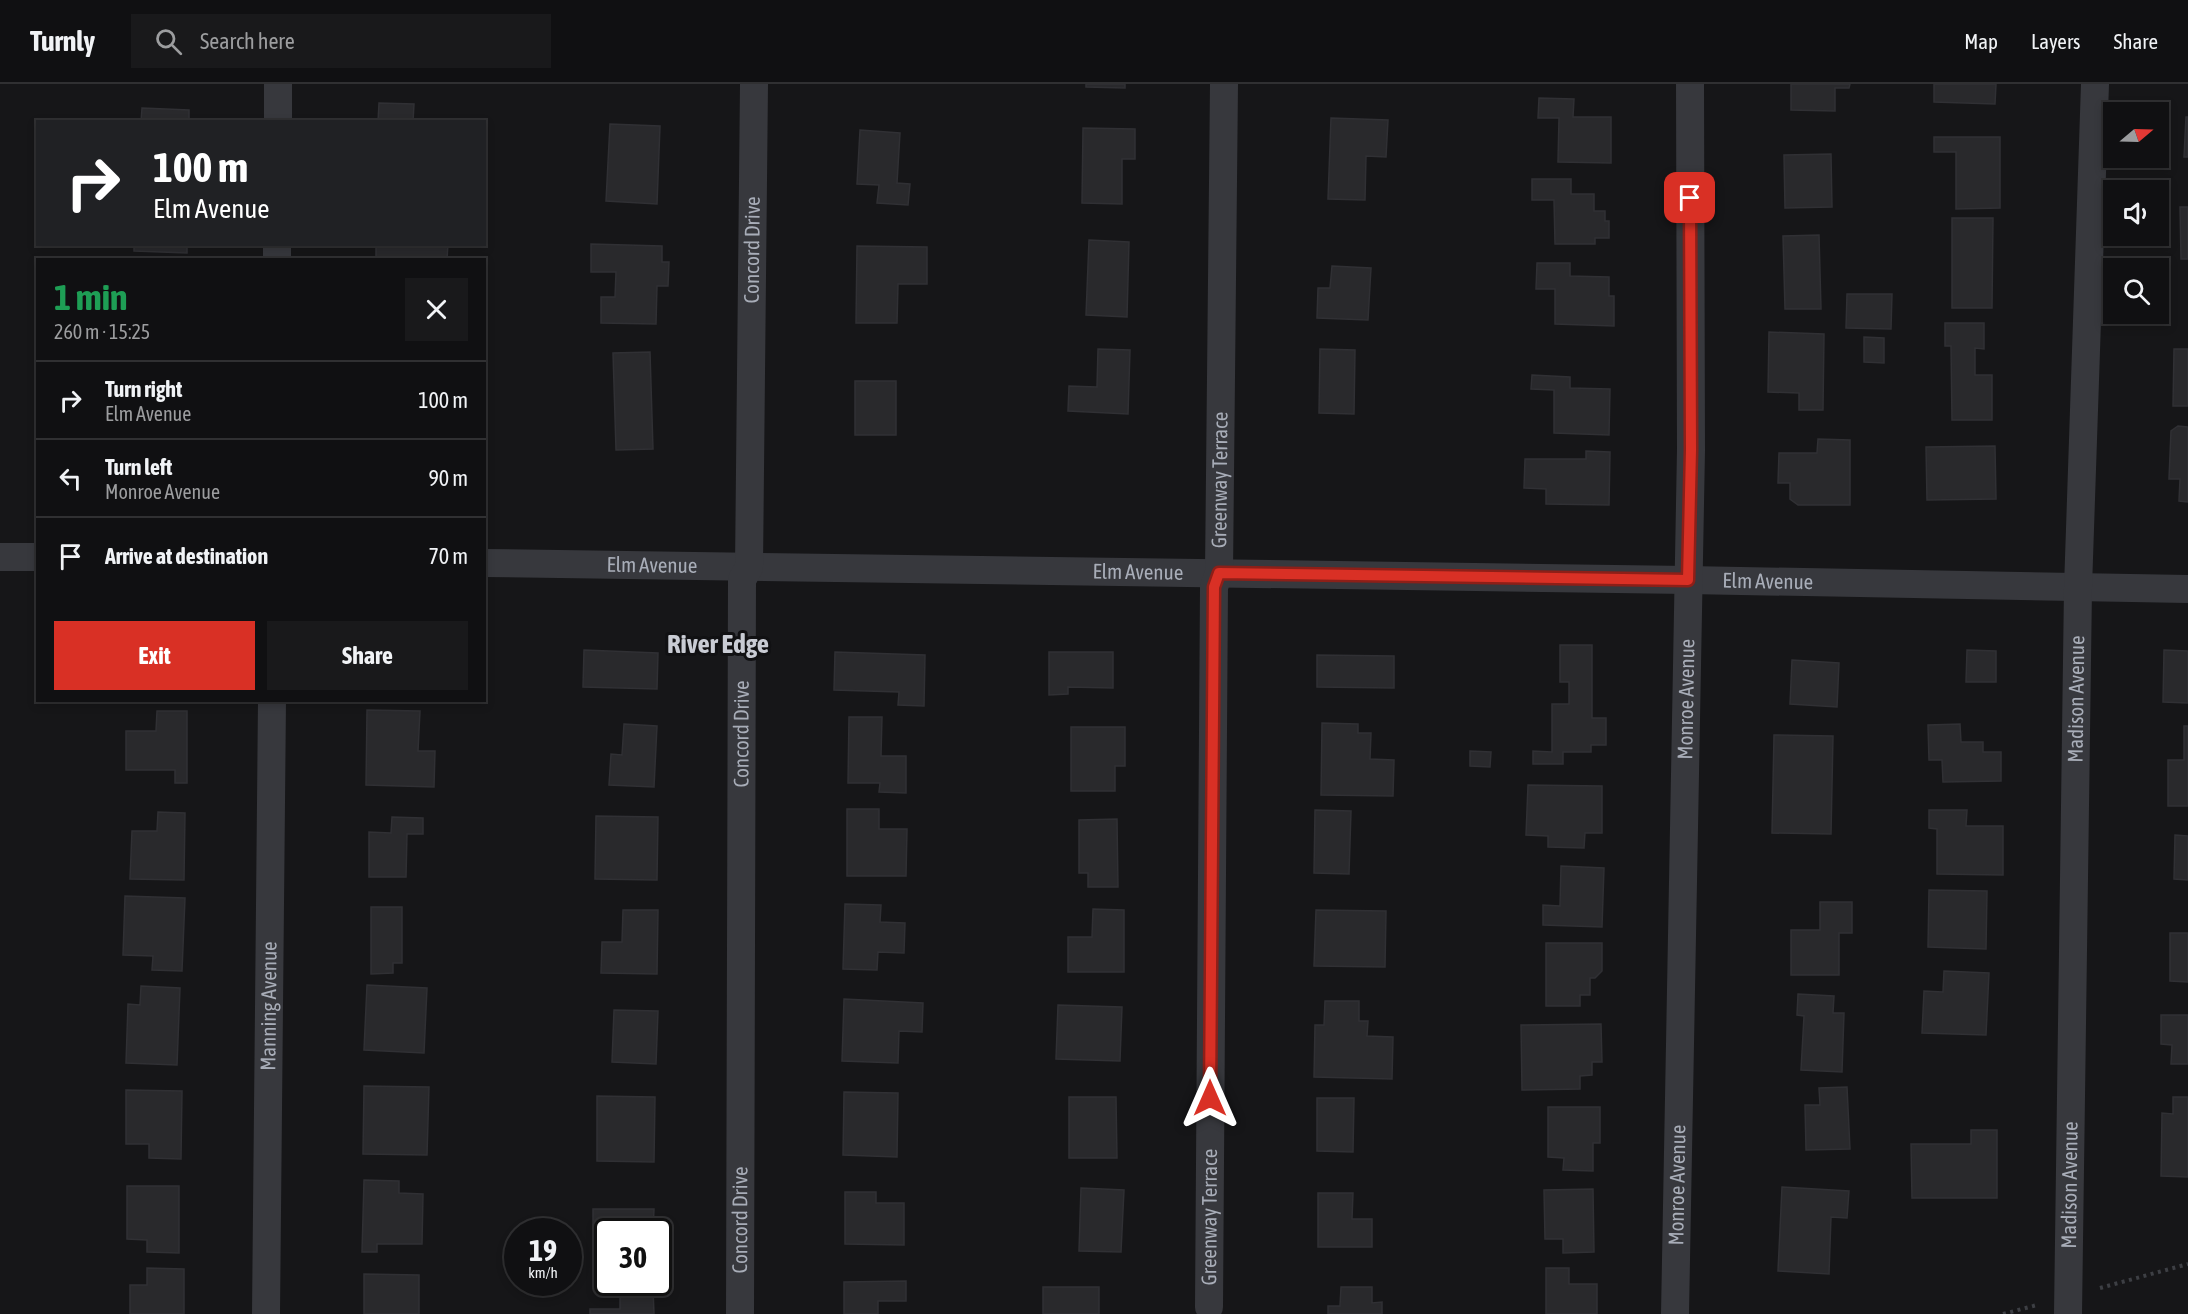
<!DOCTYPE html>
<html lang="en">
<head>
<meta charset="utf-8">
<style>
  body { margin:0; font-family:"Asap Condensed",sans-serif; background:#19191b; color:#f1f3f6; height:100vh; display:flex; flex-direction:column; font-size:22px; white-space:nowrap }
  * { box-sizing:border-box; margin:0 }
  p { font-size:20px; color:#9c9d9f }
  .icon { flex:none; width:33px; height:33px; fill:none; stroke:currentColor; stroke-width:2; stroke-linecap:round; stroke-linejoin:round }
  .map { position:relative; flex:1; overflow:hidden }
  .panel { position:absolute; left:36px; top:174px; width:450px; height:444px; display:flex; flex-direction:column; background:#101012; border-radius:0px; box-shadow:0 3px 9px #0003,0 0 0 2px #303032 }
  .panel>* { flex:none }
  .guide { position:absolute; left:36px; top:36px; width:450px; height:126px; border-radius:0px; box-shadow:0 3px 9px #0003,0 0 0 2px #303032; background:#202124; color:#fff; overflow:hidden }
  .needle { width:39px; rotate:71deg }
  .buttons { position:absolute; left:2103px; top:18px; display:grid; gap:12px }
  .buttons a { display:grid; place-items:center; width:66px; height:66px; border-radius:0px; background:#101012; box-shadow:0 3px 9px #0003,0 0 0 2px #303032; font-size:30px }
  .speed { position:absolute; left:504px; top:1134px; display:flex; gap:12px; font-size:30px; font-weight:700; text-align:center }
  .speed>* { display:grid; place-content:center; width:78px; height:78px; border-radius:50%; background:#101012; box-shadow:0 3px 9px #0003,0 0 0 2px #303032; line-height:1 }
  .speed small { font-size:15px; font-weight:400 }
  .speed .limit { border:3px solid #111; border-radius:9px; background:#fff; color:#111 }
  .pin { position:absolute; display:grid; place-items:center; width:51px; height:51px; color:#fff; margin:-26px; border-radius:12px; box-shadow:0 3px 9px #0006 }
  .me { position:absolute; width:66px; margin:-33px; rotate:0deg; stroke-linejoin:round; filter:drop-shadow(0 0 4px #0008) }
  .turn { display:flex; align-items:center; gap:21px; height:126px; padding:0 18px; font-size:27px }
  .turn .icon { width:78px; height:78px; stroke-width:2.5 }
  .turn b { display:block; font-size:42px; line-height:51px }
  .round { display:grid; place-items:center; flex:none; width:63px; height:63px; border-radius:0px; background:#19191b }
  .summary { display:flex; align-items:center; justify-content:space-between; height:102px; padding:0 18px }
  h1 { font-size:36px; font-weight:700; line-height:45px; color:#1e9e55 }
  .cta { display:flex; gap:12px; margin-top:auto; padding:12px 18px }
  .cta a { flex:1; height:69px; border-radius:0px; background:#d93025; color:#fff; font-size:24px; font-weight:700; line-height:69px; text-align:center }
  .cta a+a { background:#19191b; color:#f1f3f6 }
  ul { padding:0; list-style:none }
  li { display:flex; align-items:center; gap:18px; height:78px; padding:0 18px; border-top:2px solid #303032 }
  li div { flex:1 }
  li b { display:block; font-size:22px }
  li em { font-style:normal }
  header { display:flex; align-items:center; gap:36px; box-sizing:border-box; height:84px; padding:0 30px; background:#101012; border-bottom:2px solid #303032 }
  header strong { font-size:28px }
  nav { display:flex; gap:33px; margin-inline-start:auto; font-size:21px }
  .search { width:420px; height:54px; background:#19191b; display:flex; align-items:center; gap:15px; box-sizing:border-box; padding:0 21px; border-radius:0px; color:#9c9d9f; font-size:22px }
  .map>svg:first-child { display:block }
  .building { fill:#29292c; stroke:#303034; stroke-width:1.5 }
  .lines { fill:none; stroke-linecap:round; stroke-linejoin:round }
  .path { stroke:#3d3f44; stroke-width:4; stroke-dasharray:3 4.5; stroke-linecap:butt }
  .minor { stroke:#37383d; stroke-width:28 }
  .route-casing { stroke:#8d1f18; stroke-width:15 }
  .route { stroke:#d93025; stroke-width:10 }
  .labels { text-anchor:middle; stroke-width:6; stroke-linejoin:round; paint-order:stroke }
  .street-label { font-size:21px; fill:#a8adb8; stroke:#111113 }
  .district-label { font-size:27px; font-weight:bold; fill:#c9ccd4; stroke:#111113 }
</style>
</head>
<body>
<header>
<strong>Turnly</strong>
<div class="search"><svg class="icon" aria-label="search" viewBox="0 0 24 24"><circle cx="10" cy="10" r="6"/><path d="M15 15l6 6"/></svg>Search here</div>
<nav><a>Map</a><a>Layers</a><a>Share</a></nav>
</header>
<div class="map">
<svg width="2188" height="1230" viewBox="0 0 2188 1230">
  <rect width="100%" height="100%" fill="#161618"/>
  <path class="building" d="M1086 0H1125V4L1086 3Z
    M1791 0H1850L1849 4H1835V27L1791 26Z
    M1934 0H1996L1995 20 1934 18Z
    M1539 14 1574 15 1573 33H1611V79L1558 78 1559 34H1538Z
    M379 19 414 20 413 38H378Z
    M142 24 189 26V38H141Z
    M2186 33H2188V73H2184Z
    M1331 34 1388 36 1386 73 1366 72 1365 116 1328 115Z
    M610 40 660 42 657 120 606 117Z
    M1083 44 1135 45V75H1122V120L1082 119Z
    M860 46 900 49 897 99 910 100 908 121 877 119 879 101 857 100Z
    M1934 53H2000V124L1956 125V68H1934Z
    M1831 70 1832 123 1785 124 1784 71Z
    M1532 95H1571V110H1594V127H1605V137H1609V154H1595V160H1555L1554 116H1532Z
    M2180 123H2188V175H2181Z
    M1952 134H1993L1992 224H1952Z
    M1819 151 1821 225H1785L1783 152Z
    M1089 156 1129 158 1127 233 1086 231Z
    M134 160H187V169L134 167Z
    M376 160H448L447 175 376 176Z
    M591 160 662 162V178H669L668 202H657L656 240 601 239V213H615L616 188H591Z
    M857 162 927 163V200H898L897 239H856Z
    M1537 179H1570V192L1609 193V212H1614V242L1555 240V205H1536Z
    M1332 182 1371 184 1368 236 1317 234 1318 204H1330Z
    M1847 210H1892L1891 245 1846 244Z
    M1945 239H1984V265L1975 264V291H1992V336H1952L1951 262H1945Z
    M1769 248 1824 250 1823 326H1799V309L1768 308Z
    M1864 253 1884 254V279L1864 278Z
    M1098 265 1130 266 1128 330 1068 327 1069 302 1097 303Z
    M1320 265 1355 266 1354 330 1319 329Z
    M2174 265H2188V322H2173Z
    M650 268 653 365 616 366 613 269Z
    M1532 291 1570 293V304L1610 305 1609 351 1554 349V306L1531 305Z
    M855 297H896V351H855Z
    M2178 342 2188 343V418L2179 417 2180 395H2169L2171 347Z
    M1818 355 1850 356V421H1798L1790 415V399H1778L1779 369H1817Z
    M1995 362 1996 415 1927 416 1926 363Z
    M1586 367 1610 368 1609 421 1546 420V405L1524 404 1525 375H1586Z
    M1560 561H1592V634H1606V661H1591V668H1563V680H1533V667L1552 668V620H1569V598H1560Z
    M584 566 658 569 657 605 583 603Z
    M1967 566 1996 567V598H1966Z
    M2164 566 2188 567V619L2163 618Z
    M835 568 925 571 924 622 898 621 899 608 834 606Z
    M1049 568H1113V604L1068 603V610L1049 611Z
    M1317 571 1394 572V604L1317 603Z
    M1792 576 1839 579 1837 623 1790 620Z
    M367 626 420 627 418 667H435L434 703 366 701Z
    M157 627H187V699H175V686H126V647H156Z
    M849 633H882L881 672H906V709L879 708 880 699H848Z
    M1322 639 1358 640V649H1371L1370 675 1394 676 1393 712 1321 711Z
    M624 640 657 642 654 703 609 701 611 670 622 671Z
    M1960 640 1961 658H1983V668H2001V697L1943 698 1942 676H1929L1928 641Z
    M2184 642H2188V722H2168V676H2184Z
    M1071 643H1125V682H1115V707H1071Z
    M1774 651 1833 652 1831 750 1772 749Z
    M1470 667 1491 668 1490 683 1470 682Z
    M1528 701 1602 702V749H1585L1584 764 1548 763V752L1526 751Z
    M847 725H879V745H907L906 792H847Z
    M1315 726 1351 727 1349 790 1314 789Z
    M1929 726H1967L1966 742H2003V791L1937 790V745L1929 744Z
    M158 728 185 729 184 796 130 795 132 747H157Z
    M596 732 658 733 657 796 595 795Z
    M392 733 423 734V750H407L406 793H369V748L391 749Z
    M1117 735 1118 803H1088V789H1079V736Z
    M2175 751 2188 752V796L2174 795Z
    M1561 782 1604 784 1602 843 1543 841V821L1560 822Z
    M1929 806 1987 807 1986 865 1928 863Z
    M125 812 185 814 182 887 152 886 153 872 123 871Z
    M1820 818H1852V849H1839V891H1791V846H1820Z
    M845 820 881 821 880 838 905 839 904 869 878 868 877 886 843 885Z
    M371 823H402V879H393V889L371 890Z
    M1093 825 1124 826V888H1068V853H1092Z
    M623 826H658L657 890 601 889 602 858H622Z
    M1316 826 1386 827 1385 883 1314 882Z
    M2170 849H2188V898L2170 897Z
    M1546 859H1602V887L1595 894H1590V911H1580V922H1546Z
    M1944 887 1989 889 1986 951 1922 949 1924 907 1943 908Z
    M367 901 427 904 424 969 364 966Z
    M141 902 180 904 177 981 126 979 128 920 140 921Z
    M1798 910 1834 912 1833 929H1844L1842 988 1801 986 1804 932 1797 931Z
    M844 915 923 919 922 948 899 947 898 979 842 977Z
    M1325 917H1359V937H1368L1367 952 1393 953 1392 995 1314 993 1315 941H1324Z
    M1058 921 1122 923 1120 977 1056 975Z
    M614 926 658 927 656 980 612 978Z
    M2161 931H2188V980H2171L2172 961 2161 960Z
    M1601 940 1602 978H1592V991L1580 992V1005L1522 1006 1521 941Z
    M364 1002 429 1003 427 1071 363 1070Z
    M1847 1003 1850 1065 1806 1066 1805 1021H1820L1819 1004Z
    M126 1006 182 1007 181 1075 149 1074V1060H126Z
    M844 1008 898 1009 897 1073 843 1071Z
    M597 1012 655 1013 654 1078 597 1077Z
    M1069 1013H1116L1117 1074H1069Z
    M2173 1013H2188V1093L2161 1092 2162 1029 2173 1030Z
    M1317 1014H1354L1353 1068 1317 1067Z
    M1548 1023H1600V1059H1593V1087L1563 1086 1564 1074 1548 1073Z
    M1971 1046H1997V1114H1912L1911 1060H1971Z
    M364 1096 399 1097V1109L423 1110 422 1160H377V1168H362Z
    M127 1102H179V1169L147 1168V1156L127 1155Z
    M1782 1103 1849 1107 1847 1134 1831 1133 1829 1190 1778 1187Z
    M1081 1104 1124 1106 1121 1168 1079 1167Z
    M1593 1105 1594 1168 1563 1169V1155H1545L1544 1106Z
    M845 1108H876V1119H904V1161L845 1160Z
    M1318 1109H1353L1352 1135H1372V1163H1318Z
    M593 1125H654L653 1148H608V1172H593Z
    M147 1184 184 1185V1230H130V1201H147Z
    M1546 1184H1569V1200H1597V1230H1546Z
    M364 1190 419 1191V1230H364Z
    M906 1197V1217H878V1230H844V1198Z
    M1043 1203H1099V1230H1043Z
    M1341 1203H1372V1219L1382 1218V1230H1328V1222H1340Z
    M653 1204 654 1230H590V1225H620V1205Z"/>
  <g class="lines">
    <path class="path" d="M2100 1204 2188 1180
      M2003 1230 2037 1221"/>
    <g class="minor">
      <path d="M278 38V0"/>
      <path d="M277 176V160"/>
      <path d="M0 473H38"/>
      <path id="s1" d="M484 479 1688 496 2188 505"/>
      <path id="s2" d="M1209 1223 1214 503 1219 489 1224 0"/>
      <path id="s3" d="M266 1230 272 616"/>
      <path id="s4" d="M740 1230 742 496 749 483 754 0"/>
      <path id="s5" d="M1675 1230 1691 366 1690 0"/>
      <path id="s6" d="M2068 1230 2078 504 2095 0"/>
    </g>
  </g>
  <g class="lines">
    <defs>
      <path id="route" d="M1210 1014 1214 503 1219 489 1688 496 1691 366 1690 114"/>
    </defs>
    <use href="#route" class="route-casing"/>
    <use href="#route" class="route"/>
  </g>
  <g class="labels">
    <g class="street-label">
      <text dy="7" stroke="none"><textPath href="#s4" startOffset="1066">Concord Drive</textPath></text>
      <text dy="7" stroke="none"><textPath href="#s2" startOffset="828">Greenway Terrace</textPath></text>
      <text dy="7" stroke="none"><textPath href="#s1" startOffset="168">Elm Avenue</textPath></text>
      <text dy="7" stroke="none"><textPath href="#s1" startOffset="654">Elm Avenue</textPath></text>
      <text dy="7" stroke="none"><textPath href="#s1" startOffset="1284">Elm Avenue</textPath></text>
      <text dy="7" stroke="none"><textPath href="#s5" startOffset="615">Monroe Avenue</textPath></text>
      <text dy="7" stroke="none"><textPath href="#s6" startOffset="615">Madison Avenue</textPath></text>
      <text dy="7" stroke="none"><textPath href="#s4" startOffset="580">Concord Drive</textPath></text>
      <text dy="7" stroke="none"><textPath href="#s3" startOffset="308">Manning Avenue</textPath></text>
      <text dy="7" stroke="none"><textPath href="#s5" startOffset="129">Monroe Avenue</textPath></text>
      <text dy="7" stroke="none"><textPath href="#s6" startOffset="129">Madison Avenue</textPath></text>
      <text dy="7" stroke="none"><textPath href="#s2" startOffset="90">Greenway Terrace</textPath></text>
      <text dy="7" stroke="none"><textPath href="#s4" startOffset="94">Concord Drive</textPath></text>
    </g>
    <g class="district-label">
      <text x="718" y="569">River Edge</text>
    </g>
  </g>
</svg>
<div class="buttons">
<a><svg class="needle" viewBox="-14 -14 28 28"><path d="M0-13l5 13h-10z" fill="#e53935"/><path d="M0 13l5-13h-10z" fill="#9c9d9f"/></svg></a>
<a><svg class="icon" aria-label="sound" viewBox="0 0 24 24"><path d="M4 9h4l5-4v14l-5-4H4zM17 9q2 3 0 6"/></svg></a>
<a><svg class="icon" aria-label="search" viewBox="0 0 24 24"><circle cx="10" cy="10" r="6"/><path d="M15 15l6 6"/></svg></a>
</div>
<div class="speed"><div>19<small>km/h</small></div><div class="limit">30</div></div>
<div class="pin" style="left:1690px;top:114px;background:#d93025"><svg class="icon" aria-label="arrive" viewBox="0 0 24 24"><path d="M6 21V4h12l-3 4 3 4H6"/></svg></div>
<svg class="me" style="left:1210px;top:1014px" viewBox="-20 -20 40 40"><path d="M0-17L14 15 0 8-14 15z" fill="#d93025" stroke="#fff" stroke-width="4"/></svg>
<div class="guide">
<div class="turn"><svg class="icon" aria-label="right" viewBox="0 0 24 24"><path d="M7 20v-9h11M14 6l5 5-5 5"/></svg><div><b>100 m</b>Elm Avenue</div></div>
</div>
<section class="panel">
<div class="summary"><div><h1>1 min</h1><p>260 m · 15:25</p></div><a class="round"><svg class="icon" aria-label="close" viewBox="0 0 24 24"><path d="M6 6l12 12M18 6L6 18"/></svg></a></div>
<ul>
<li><svg class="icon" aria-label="right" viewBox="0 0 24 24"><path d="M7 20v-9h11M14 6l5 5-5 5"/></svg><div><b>Turn right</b><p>Elm Avenue</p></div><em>100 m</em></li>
<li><svg class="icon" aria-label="left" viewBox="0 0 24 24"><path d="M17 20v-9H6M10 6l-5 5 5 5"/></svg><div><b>Turn left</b><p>Monroe Avenue</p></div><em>90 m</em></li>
<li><svg class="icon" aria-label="arrive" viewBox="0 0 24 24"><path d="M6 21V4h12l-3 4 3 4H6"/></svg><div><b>Arrive at destination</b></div><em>70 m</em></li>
</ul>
<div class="cta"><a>Exit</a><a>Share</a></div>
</section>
</div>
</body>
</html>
